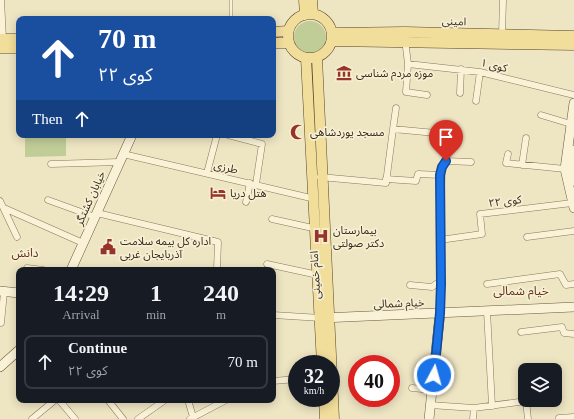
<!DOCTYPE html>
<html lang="en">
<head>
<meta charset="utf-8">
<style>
  body { margin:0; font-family:"Times New Roman","Noto Sans Arabic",serif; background:#242831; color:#f1f3f6; height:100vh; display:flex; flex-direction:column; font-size:15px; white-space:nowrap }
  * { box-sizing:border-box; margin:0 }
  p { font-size:13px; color:#9ea1a6 }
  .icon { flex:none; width:22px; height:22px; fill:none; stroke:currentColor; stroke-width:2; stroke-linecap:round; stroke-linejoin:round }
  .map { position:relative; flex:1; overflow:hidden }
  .panel { position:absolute; left:16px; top:267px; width:260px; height:136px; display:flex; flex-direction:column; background:#171b24; border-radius:8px; box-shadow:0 2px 10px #0003 }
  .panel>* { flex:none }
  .guide { position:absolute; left:16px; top:16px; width:260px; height:122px; border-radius:8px; box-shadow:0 2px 10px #0003; background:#1a4fa0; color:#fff; overflow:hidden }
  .buttons { position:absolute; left:518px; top:363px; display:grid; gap:8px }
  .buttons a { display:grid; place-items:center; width:44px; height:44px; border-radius:8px; background:#171b24; box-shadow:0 2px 10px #0003; font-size:20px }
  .speed { position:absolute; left:288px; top:355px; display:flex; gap:8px; font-size:20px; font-weight:700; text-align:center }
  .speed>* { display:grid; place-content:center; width:52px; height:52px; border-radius:50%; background:#171b24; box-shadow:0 2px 10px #0003; line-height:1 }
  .speed small { font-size:10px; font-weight:400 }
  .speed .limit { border:6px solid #d22; background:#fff; color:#111 }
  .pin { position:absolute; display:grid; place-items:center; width:34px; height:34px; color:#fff; margin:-41px -17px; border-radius:50% 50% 50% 0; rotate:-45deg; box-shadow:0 0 4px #0007 }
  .pin .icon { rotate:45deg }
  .me { position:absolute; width:44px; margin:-22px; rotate:6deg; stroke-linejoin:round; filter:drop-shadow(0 0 3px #0008) }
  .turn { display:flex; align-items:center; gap:14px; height:84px; padding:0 16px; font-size:18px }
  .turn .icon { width:52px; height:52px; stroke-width:2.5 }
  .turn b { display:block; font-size:28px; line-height:34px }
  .then { display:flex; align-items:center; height:38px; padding:0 16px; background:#0003; gap:8px; font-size:15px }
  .eta { display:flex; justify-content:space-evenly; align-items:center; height:68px; text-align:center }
  .eta b { font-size:24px; font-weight:700; line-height:28px }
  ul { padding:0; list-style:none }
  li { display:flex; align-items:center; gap:12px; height:54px; margin:0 8px 6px; padding:0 8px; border:2px solid #363941; border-radius:8px }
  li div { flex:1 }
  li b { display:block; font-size:15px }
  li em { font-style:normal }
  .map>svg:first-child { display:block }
  .green { fill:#c1cd97 }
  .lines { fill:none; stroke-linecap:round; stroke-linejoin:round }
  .lane-casing { stroke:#89775a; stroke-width:4 }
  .street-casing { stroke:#89775a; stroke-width:7 }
  .secondary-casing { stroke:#6b583d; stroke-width:10 }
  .primary-casing { stroke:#56452e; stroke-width:11 }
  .lane { stroke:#f9f2d7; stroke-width:3 }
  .street { stroke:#f9f2d7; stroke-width:6 }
  .secondary { stroke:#f9f2d7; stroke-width:9 }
  .primary { stroke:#f2de9b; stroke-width:10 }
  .route-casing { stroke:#114b97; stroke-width:10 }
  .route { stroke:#1a73e8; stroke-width:7 }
  .labels { text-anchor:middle; stroke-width:3.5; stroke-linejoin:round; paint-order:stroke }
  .street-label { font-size:11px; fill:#392d1e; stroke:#f6efd3 }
  .poi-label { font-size:11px; fill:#392d1e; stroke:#f6efd3; text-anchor:start }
  .neighbourhood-label { font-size:12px; fill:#65331d; stroke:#f6efd3 }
</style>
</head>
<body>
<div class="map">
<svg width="574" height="419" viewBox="0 0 574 419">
  <rect width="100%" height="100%" fill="#eee5c3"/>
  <path class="green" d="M294 37a16 16 0 1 1 32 0a16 16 0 1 1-32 0Z
    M25 135H66V156L25 157Z"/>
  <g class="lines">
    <defs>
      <path id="lane" d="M231 0V19"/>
      <path id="street" d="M1 0 3 39
        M502 34 503 0
        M405 39 408 64 406 92 427 95
        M408 64 480 72 574 95
        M460 93 461 69
        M476 101 480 72
        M541 115 571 124
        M393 129 396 108
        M228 135 262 144 256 184
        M123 154 315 199
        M508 154 506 163 565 169
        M51 164 119 162
        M522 165 526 138
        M207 173 217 135
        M320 177 386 183 393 129 446 134
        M386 179 416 181 418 174 440 175
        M48 200 95 217
        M0 201 17 237
        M246 202 250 183
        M4 208 83 243
        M97 213 218 242 217 270
        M272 219 317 229
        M527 237 574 231
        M440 240 442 167 446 161 471 162
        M267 264 318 275
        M27 270V268L43 270
        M487 284 560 274 566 285 574 284
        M410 285 432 287 436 284 441 283
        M487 311 492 406
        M440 313V240L482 234 480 214 572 203
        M273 315 321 318
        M1 323 4 292
        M521 332 562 327 564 333 574 334
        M273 381 297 379
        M412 388 432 390
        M59 400 75 419
        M108 400 123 419
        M188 400 193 417
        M430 405 474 408 526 401 528 419
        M559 418 574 417
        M32 419 55 400
        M138 419 165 400
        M190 419 226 400
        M473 419 474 408"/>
      <path id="secondary" d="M574 103 565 169 574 208
        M574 181 572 171 574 150
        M71 270 132 135
        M0 291 19 293
        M322 318 574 307
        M0 367 19 350
        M429 419 440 313"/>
      <path id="primary" d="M304 0 305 15
        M312 0 313 14
        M288 36a22 22 0 1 1 44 0a22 22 0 1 1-44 0Z
        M273 32 288 31
        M333 33 405 32 574 36
        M0 39H19
        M332 41 574 45
        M273 43H289
        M0 48H19
        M306 58 322 364
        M317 58 334 419
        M324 398 325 419"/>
    </defs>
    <use href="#lane" class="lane-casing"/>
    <use href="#street" class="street-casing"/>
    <use href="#secondary" class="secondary-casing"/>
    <use href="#primary" class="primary-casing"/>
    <use href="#lane" class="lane"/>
    <use href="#street" class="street"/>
    <use href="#secondary" class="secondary"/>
    <use href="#primary" class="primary"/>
  </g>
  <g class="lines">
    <defs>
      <path id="route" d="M434 375 440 313 441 284 440 175 442 167 446 161"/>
    </defs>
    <use href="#route" class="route-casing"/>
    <use href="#route" class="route"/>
  </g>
  <defs>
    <symbol id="museum-bare" viewBox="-9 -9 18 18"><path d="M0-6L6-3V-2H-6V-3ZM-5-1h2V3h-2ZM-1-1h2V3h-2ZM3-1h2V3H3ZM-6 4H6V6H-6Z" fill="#98332a" stroke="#f6efd3" stroke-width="2.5" paint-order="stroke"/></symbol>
    <symbol id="mosque-bare" viewBox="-9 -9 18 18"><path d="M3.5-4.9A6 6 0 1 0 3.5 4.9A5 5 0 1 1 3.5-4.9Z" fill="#98332a" stroke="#f6efd3" stroke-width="2.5" paint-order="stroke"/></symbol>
    <symbol id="hotel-bare" viewBox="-9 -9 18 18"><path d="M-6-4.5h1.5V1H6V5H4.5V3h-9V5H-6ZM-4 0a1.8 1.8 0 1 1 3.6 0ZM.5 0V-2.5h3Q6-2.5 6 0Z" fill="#98332a" stroke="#f6efd3" stroke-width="2.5" paint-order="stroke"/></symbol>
    <symbol id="hospital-bare" viewBox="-9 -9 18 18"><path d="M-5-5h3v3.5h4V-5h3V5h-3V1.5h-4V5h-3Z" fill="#98332a" stroke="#f6efd3" stroke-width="2.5" paint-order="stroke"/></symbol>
    <symbol id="civic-bare" viewBox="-9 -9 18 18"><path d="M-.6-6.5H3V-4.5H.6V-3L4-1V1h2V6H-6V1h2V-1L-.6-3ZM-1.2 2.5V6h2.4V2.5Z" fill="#98332a" stroke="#f6efd3" stroke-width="2.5" paint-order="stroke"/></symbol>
  </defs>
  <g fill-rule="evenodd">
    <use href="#museum-bare" x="333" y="62" width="22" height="22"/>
    <use href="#mosque-bare" x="287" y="121" width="22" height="22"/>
    <use href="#hotel-bare" x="207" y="182" width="22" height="22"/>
    <use href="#hospital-bare" x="310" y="225" width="22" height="22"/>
    <use href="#civic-bare" x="97" y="236" width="22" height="22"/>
  </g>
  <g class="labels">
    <g class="street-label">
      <text transform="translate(454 21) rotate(2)" y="4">امینی</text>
      <text transform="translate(494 65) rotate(13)" y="4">کوی ۱</text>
      <text transform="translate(226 167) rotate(13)" y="4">طرزی</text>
      <text transform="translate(90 198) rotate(-66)" y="4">خیابان کشتگر</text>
      <text transform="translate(505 201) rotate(-7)" y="4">کوی ۲۲</text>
      <text transform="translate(315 275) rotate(-93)" y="4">امام خمینی</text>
      <text transform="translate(399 303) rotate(-2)" y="4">خیام شمالی</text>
    </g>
    <g class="poi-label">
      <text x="356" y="77">موزه مردم شناسی</text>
      <text x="310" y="136">مسجد یوردشاهی</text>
      <text x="230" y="197">هتل دریا</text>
      <text x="333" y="234">بیمارستان<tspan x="333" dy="13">دکتر صولتی</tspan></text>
      <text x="120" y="245">اداره کل بیمه سلامت<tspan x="120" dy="13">آذربایجان غربی</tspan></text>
    </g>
    <g class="neighbourhood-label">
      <text x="25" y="257">دانش</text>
      <text x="521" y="295">خیام شمالی</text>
    </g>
  </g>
</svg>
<div class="buttons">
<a><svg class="icon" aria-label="layers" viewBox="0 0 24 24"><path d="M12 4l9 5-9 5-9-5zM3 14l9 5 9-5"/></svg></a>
</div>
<div class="speed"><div>32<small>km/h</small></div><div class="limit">40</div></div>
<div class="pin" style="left:446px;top:161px;background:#d93025"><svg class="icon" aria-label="arrive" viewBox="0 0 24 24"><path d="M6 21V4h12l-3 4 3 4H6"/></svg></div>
<svg class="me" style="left:434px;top:375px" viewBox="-20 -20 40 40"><circle r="17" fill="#1a73e8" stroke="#fff" stroke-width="3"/><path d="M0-11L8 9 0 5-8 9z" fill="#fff"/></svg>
<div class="guide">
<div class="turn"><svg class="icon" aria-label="ahead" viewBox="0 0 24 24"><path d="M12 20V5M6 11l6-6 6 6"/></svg><div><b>70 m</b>کوی ۲۲</div></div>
<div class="then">Then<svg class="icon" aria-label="ahead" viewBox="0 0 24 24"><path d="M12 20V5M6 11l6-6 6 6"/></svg></div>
</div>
<section class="panel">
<div class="eta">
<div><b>14:29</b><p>Arrival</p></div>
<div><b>1</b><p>min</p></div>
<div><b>240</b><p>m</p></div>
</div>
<ul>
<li><svg class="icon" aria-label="ahead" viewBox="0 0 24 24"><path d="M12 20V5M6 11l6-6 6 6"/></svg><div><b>Continue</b><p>کوی ۲۲</p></div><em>70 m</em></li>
</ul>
</section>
</div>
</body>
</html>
